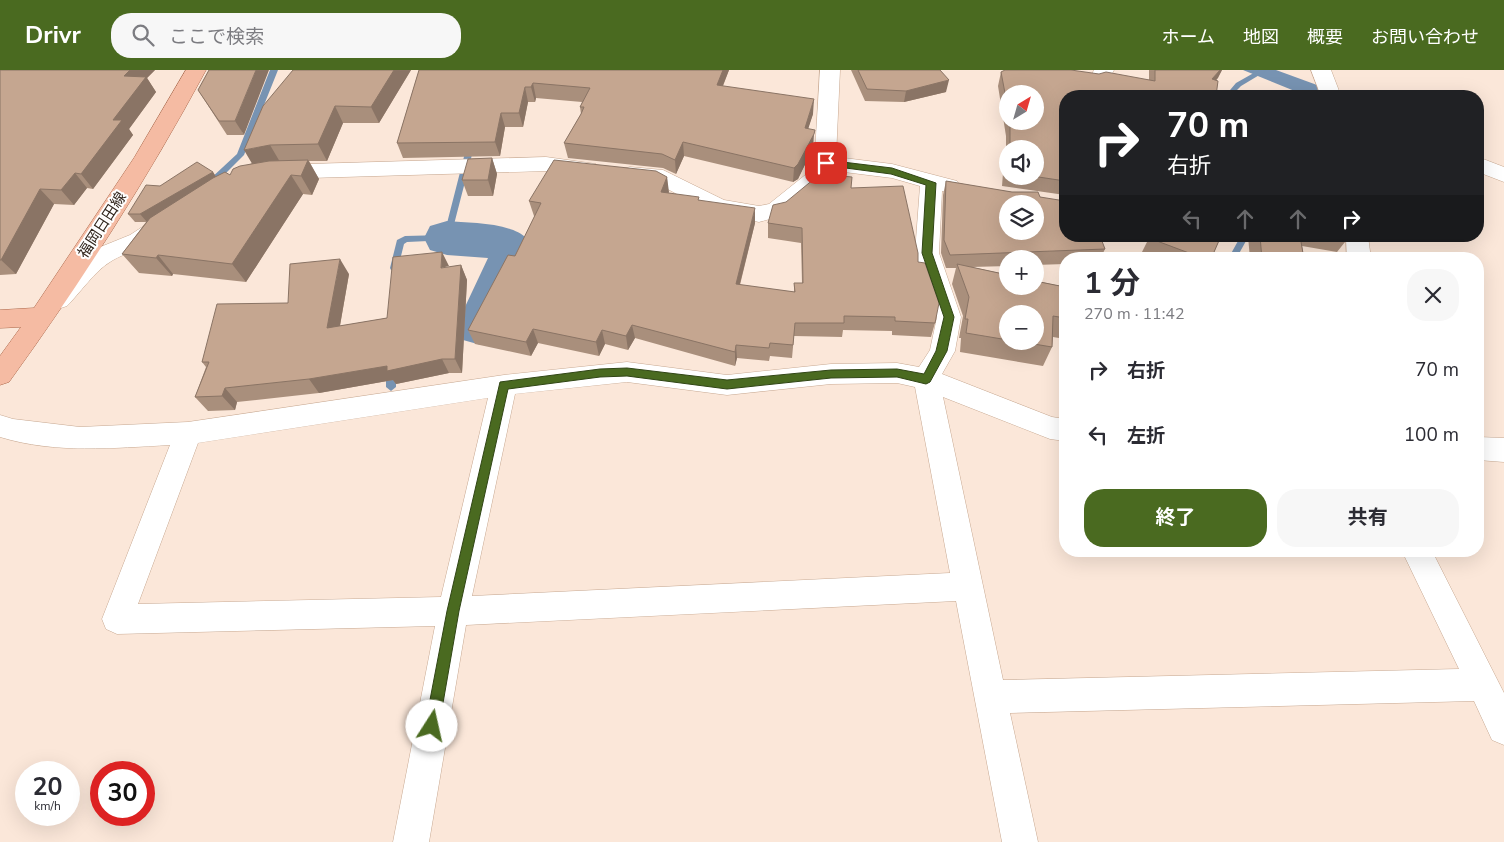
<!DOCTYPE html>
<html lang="ja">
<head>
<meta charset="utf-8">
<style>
  body { margin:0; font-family:"Nunito Sans","Noto Sans JP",sans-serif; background:#f7f7f7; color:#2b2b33; height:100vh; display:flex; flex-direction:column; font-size:19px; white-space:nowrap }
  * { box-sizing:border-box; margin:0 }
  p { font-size:16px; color:#7c7c81 }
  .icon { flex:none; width:28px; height:28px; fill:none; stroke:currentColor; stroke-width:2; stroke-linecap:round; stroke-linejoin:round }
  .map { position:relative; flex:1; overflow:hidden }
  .side { position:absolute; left:1059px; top:182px; width:425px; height:305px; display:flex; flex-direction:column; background:#fff; border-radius:20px; box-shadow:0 5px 20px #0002 }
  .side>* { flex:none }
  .hud { position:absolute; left:1059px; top:20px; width:425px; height:152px; border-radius:20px; box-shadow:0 5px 20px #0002; background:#202124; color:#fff; overflow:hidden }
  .needle { width:32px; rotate:37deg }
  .buttons { position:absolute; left:999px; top:15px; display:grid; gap:10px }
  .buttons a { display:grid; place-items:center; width:45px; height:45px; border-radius:50%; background:#fff; box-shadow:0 5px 20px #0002; font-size:25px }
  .speed { position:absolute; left:15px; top:691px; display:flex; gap:10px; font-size:25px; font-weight:700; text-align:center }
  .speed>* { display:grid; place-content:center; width:65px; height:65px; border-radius:50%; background:#fff; box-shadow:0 5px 20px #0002; line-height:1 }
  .speed small { font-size:12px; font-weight:400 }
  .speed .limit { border:8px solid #d22; background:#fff; color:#111 }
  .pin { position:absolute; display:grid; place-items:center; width:42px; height:42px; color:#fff; margin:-21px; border-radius:10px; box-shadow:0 2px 8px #0006 }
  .me { position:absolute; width:55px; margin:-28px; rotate:10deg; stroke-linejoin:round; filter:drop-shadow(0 0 4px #0008) }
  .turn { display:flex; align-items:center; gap:18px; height:105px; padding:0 25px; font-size:22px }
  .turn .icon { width:65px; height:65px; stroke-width:2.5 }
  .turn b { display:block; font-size:35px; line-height:42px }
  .lanes { display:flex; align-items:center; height:48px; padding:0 25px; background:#0003; justify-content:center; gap:25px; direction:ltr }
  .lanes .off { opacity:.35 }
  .round { display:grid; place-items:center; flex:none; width:52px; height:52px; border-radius:20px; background:#f7f7f7 }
  .head { display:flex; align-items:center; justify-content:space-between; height:85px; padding:0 25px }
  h1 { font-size:30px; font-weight:700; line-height:38px }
  .button { display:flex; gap:10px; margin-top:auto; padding:10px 25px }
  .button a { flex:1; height:58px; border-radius:20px; background:#4a6a20; color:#fff; font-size:20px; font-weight:700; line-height:58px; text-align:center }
  .button a+a { background:#f7f7f7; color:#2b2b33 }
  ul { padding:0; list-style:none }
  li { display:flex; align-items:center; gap:15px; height:65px; padding:0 25px }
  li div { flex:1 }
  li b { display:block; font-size:19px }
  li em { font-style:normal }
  header { display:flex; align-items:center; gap:30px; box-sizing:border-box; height:70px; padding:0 25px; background:#4a6a20; color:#fff }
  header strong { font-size:24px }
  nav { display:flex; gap:28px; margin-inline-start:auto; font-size:18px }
  .search { width:350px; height:45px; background:#f7f7f7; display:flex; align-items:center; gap:12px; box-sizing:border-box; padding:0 18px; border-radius:20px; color:#7c7c81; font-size:19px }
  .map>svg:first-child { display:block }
  .water { fill:#7793b2 }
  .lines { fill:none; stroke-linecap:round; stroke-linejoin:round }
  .stream { fill:#7793b2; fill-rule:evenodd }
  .river { fill:#7793b2; fill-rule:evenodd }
  .minor-casing { stroke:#c7a891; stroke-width:1 }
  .major-casing { stroke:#ac694c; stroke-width:1 }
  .minor { fill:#fff; fill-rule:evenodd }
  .major { fill:#f5bba3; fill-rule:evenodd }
  .wall { fill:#a98f7c; fill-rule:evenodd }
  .shaded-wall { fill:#8a7465 }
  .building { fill:#c5a690; stroke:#8a7465; fill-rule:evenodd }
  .route { fill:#4a6a20; stroke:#304515 }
  .labels { text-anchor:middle; stroke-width:4; stroke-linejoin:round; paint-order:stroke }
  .street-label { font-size:15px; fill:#31251c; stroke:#fff }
</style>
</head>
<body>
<header>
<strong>Drivr</strong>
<div class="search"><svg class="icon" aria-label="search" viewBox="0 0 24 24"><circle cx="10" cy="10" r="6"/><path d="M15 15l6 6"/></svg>ここで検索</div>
<nav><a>ホーム</a><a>地図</a><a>概要</a><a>お問い合わせ</a></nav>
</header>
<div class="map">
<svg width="1504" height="772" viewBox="0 0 1504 772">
  <rect width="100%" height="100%" fill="#fbe7d9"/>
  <path class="water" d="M1243 0H1276L1317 15 1319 26H1307Z"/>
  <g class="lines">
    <path class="stream" d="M270 0H278L244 85 215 114H209V110L237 84Z
      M1259 0 1266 1 1241 16 1231 26H1225L1236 13Z
      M468 71H471L475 73 450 170 407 172 404 174 398 198 394 201 391 200 390 198 397 170 405 166 444 165Z
      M1238 166H1246V171L1236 189H1228L1238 171Z
      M391 294 396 298V317L391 321 386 317V298Z"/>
    <path class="river" d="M447 151C476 154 538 150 535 192L499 270 481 275 463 270 456 256 488 188 447 185 430 180 424 168 430 156Z"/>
    <defs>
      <path id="minor" d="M820 0H840L836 87 892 94 957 111 960 116 957 121 949 123 942 121 939 183 961 247 955 281 942 304 1052 347 1065 349V371L1050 369 943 327 1003 610 1459 599 1402 481H1432L1504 623V675L1492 670 1474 631 1010 643 1038 772H1002L956 531 466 555 429 772H393L435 556 117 564 106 559 102 549 170 375C114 378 55 384 0 367V345L13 349 80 357 188 352 504 305 627 292 727 305 831 294 897 293 919 297 930 280 937 247 915 183 920 116 892 108 836 101 784 145 759 152 711 142 658 114 622 109 619 104 622 99 630 97 663 100 724 130 759 136 769 134 814 98ZM627 312 727 325 831 314 897 313 915 317 950 503 472 526 515 324ZM488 328 441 527 138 534 198 373Z
        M1010 0H1064L1092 4 1094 0H1114L1108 11 1094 16 1020 6 1013 4Z
        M1311 0H1331L1341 26H1321Z
        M546 87 596 94 599 99 596 104 588 106 546 101 276 109 268 107 265 102 268 97 276 95Z
        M1478 87 1504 97V112L1478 102Z
        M161 148 169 150 172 156C159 178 129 179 110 192 95 201 79 224 67 236L58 239 49 236 46 230 49 224 93 180 130 165 153 150Z
        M1346 166H1368L1371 189H1347Z
        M1478 367 1504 368V392L1478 390Z"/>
      <path id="major" d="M186 0H206C148 108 80 214 9 312L0 315V286L21 257 0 258V240L34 238 134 88Z"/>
    </defs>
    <use href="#minor" class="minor-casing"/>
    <use href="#major" class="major-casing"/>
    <use href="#minor" class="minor"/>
    <use href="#major" class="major"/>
  </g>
  <path class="wall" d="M0 0H155L147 8 156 22 129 59 133 65 93 119 87 118 74 135 54 134 16 204 0 205Z
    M209 0 244 65H227L198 20Z
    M293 0H411L379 53H343L327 91H309L319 109 312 125 303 124 246 212 173 204 172 206 139 203 122 184 146 152H135L128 144 160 116 213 102 216 107 230 105 252 93Z
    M419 0H729L723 16 813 44 808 58 813 78 798 109 793 112 684 86 676 104 663 98 568 88 564 73 581 44 580 37 582 32 536 28 535 32H528L523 57H505L500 86 403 88 397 73Z
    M851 0H940L946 22 904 32 865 31Z
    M1149 0H1222L1216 10 1065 26V125L1002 116 1004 90 1006 83V66L998 16 1001 2 1099 4 1149 10ZM1008 24 1035 51H1008ZM1008 79 1035 106H1008Z
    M492 88 497 104 493 126H468L462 110Z
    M667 107 668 123 700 130 755 153 740 215 794 222V213H802L801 173 768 168V153L851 118 918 192 935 253 931 267 892 265V261L843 260 842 267 794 266 792 288 770 286 769 291 737 288 735 296 635 268 628 280 605 274 599 286 538 273 531 286 475 274 468 260 515 186 535 146H534L529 131Z
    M946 111 1040 127 1105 179 1100 189H1065V194L1035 195V189H1008V196L972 197 1065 217V269L1053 267 1052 277 1043 296 960 282 961 268H959L963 246 952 214 956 198H946L941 183 943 125ZM1008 244 1035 271H1008Z
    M1150 166H1221L1211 189H1161L1142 182Z
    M1248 166H1349V167L1337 182 1302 176 1304 189H1250Z
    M461 195 467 210 462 303H449L396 314 393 310 319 323 237 332 235 340 208 341 195 327 206 297 202 292 288 233 349 204 340 256 387 248 449 197Z"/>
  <path class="shaded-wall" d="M130 0H155L147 8 156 22 129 59 133 65 93 119 81 104 113 50 124 6Z
    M256 0H269L244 65 235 51Z
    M394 0H411L379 53 371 37Z
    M723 0H729L717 30V15Z
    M1220 0H1222L1218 8 1205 23 1212 9Z
    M949 10 946 22 904 32 906 21Z
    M533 13 536 28 535 32 531 17Z
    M525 17 528 32 523 57 519 43Z
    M814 29 813 44 804 72 805 58Z
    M335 36 343 53 327 91 318 74Z
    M501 43 505 57 500 86 495 72Z
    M814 64 813 78 798 109 793 112 794 98Z
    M683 72 684 86 676 104 675 90Z
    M270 75 280 92 254 97 244 80Z
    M492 88 497 104 493 126 488 110Z
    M308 90 319 109 312 125 301 106Z
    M213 102 218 110 147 152 140 144Z
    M75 103 87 118 74 135 61 120Z
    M291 105 303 124 246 212 232 194Z
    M667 107 669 122 663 136 661 122Z
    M40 119 54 134 16 204 1 190Z
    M755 138V153L736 229V214Z
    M442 182 449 196 441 198Z
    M158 185 173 204 172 206 156 188Z
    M340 189 349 204 337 272 327 258Z
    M461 195 467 210 462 303 455 289Z
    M632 255 635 268 628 280 626 266Z
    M533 259 538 273 531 286 526 272Z
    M602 260 605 274 599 286 596 272Z
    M736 275 737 288 735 296V282Z
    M442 289 449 303 396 314 393 310 319 323 309 309 387 296Z
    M225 318 237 332 235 340 222 326Z"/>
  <path class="building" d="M0 0H130L124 6 146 7 113 50H122L81 104 75 103 61 120 40 119 1 190H0Z
    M209 0H256L235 51H219L198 20Z
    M293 0H394L371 37 335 36 318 74 270 75 244 80 263 36Z
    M419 0H723L717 15 814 29 805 58 815 60 814 64 798 94 794 98 683 72 675 90 662 84 564 73 581 44 584 37H580L590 18 533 13 531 17H525L519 43H501L495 72 397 73Z
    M858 0H940L949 10 906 21 867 19Z
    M1005 0H1071L1099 4 1106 2 1155 11V0H1220L1212 9 1218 11 1216 26H1065V111L1032 106H1035V79H1010V51H1035V24H1008V39L1001 2Z
    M1008 81V103H1006Z
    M492 88 488 110H462L468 89Z
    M308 90 301 106 291 105 232 194 158 185 156 188 122 184 150 148 213 108 225 102 230 105 233 99 240 96 269 91Z
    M554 90 656 101 667 107 661 122 699 127 698 130 755 138 736 214 795 222 794 213H803L802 158 768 153 773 135 786 132 820 104 852 107 851 118 903 116 918 183V192L925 193 939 233 935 253 895 251V247L844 246V253H795L793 275 770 273 769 278 736 275 735 282 632 255 626 266 602 260 596 272 533 259 526 272 468 260 508 185 515 186 541 133 529 131Z
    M197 92 213 102 140 144H128L146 115 160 116Z
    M946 111 1012 122H1038L1040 127 1065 131V166H1100L1105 179 950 185 944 170ZM1008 134H1035V161H1008Z
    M1150 166H1221L1211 189H1205L1149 168Z
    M1260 166H1300L1304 189H1262Z
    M442 182 441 198 461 195 455 289H442L387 301V296L309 309 225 318 222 326 195 327 209 292H202L217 234 288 233 290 194 340 189 327 258 387 248 393 187Z
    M957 194 1008 205V216H1035V211L1065 217V248L1053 246 1052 277 1016 271H1035V244H1008V270L966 263 968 249H965L969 227Z"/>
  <path class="route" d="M826 90 892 98 936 113 932 183 954 247 947 281 930 312 926 314 897 307 831 308 727 319 627 306 600 307 508 319 459 541 439 656 437 661 432 663 427 661 425 656 447 541 500 312 600 299 627 298 727 310 831 300 897 299 924 304 936 281 944 247 922 183 926 115 891 104 823 95V91Z"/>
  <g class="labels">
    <g class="street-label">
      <text transform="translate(102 155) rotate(-57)" y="5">福岡日田線</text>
    </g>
  </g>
</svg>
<div class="buttons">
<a><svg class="needle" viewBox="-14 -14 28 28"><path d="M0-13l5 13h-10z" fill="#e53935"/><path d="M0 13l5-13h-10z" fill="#7c7c81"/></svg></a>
<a><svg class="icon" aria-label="sound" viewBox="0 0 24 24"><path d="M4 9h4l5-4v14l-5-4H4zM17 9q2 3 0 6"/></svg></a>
<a><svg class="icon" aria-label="layers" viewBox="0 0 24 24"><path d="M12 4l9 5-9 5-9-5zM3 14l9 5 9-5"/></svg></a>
<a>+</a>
<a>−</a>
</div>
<div class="speed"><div>20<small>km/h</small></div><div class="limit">30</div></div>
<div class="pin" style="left:826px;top:93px;background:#d93025"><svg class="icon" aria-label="arrive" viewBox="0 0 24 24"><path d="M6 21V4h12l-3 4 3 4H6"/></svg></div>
<svg class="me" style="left:432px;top:656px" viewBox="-20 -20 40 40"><circle r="19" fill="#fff"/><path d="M0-13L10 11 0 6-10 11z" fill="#4a6a20"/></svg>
<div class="hud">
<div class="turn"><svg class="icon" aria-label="right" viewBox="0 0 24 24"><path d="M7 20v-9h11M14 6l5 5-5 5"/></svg><div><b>70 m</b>右折</div></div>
<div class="lanes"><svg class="icon off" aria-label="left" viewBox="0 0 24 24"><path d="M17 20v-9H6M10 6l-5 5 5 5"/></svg><svg class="icon off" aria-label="ahead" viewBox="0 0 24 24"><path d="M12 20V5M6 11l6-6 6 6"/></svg><svg class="icon off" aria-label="ahead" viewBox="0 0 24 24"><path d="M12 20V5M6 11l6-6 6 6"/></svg><svg class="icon" aria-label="right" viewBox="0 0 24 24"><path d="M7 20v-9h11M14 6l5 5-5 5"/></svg></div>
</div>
<section class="side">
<div class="head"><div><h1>1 分</h1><p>270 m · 11:42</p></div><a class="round"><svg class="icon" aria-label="close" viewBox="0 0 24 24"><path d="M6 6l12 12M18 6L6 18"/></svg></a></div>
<ul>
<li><svg class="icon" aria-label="right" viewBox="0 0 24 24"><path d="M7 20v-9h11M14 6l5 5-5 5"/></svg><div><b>右折</b></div><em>70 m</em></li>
<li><svg class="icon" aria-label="left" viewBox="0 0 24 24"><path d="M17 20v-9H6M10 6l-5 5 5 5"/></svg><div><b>左折</b></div><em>100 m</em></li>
</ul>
<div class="button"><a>終了</a><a>共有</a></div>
</section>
</div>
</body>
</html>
